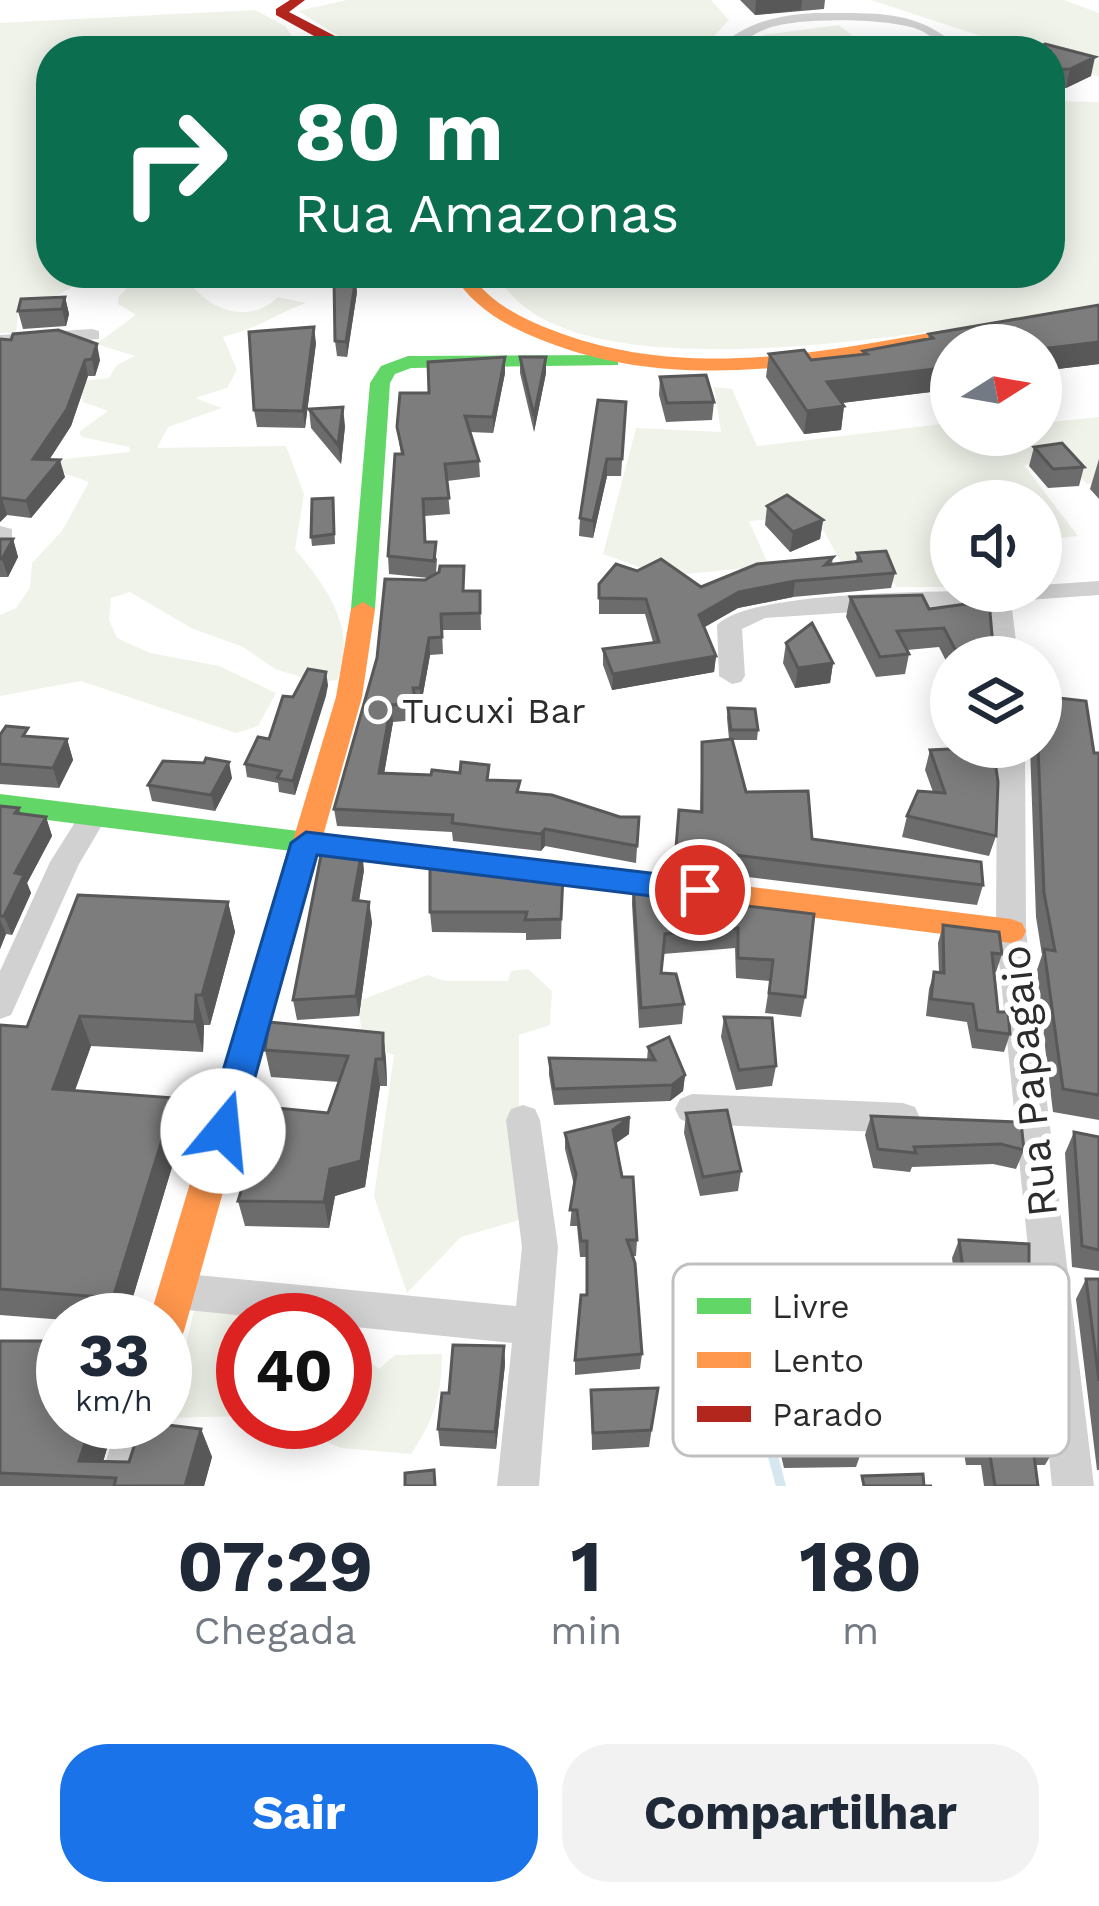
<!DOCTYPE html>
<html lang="pt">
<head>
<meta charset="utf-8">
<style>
  body { margin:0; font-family:"Work Sans",sans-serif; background:#f2f2f3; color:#1f2937; height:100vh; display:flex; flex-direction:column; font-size:45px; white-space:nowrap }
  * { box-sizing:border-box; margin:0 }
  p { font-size:39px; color:#747a83 }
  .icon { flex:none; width:66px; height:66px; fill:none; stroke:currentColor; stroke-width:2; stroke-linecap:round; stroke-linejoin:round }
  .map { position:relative; height:1486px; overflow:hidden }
  .drawer { display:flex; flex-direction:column; background:#fff; flex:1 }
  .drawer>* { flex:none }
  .guide { position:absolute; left:36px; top:36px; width:1029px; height:252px; border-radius:48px; box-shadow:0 6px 30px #0003; background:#0b6e4f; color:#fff; overflow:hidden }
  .needle { width:78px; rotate:79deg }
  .buttons { position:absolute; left:930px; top:324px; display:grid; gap:24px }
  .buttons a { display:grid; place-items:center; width:132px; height:132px; border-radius:50%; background:#fff; box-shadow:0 6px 30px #0003; font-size:60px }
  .speed { position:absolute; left:36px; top:1293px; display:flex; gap:24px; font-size:60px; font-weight:700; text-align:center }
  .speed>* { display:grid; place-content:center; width:156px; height:156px; border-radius:50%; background:#fff; box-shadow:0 6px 30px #0003; line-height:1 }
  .speed small { font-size:30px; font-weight:400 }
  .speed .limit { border:18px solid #d22; background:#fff; color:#111 }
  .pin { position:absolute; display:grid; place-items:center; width:102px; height:102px; color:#fff; margin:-51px; border:6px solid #fff; border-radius:50%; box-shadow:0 3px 12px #0007 }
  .me { position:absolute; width:132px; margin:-66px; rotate:17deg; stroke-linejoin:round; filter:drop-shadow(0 0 9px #0008) }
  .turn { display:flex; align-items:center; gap:42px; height:252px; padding:0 60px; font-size:54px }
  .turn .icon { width:156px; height:156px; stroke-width:2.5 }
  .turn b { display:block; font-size:84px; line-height:102px }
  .eta { display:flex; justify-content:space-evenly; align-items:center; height:204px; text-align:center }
  .eta b { font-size:72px; font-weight:700; line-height:84px }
  .action { display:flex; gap:24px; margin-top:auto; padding:24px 60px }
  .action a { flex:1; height:138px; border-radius:48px; background:#1a73e8; color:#fff; font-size:48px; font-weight:700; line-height:138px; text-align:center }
  .action a+a { background:#f2f2f3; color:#1f2937 }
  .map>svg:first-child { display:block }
  .green { fill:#f0f3ea }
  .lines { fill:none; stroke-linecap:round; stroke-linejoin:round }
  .stream { stroke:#d7e7f0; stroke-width:10 }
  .street { fill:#d1d1d1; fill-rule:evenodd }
  .fast { fill:#63d668; fill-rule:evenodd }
  .slow { fill:#ff974d; fill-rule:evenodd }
  .jam { fill:#b3261e; fill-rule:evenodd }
  .wall { fill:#6c6c6c }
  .shaded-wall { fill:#585858 }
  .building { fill:#7d7d7d; stroke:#585858; stroke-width:3 }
  .route { fill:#1a73e8; stroke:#114b97; stroke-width:3 }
  .poi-dot { fill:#767676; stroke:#fff; stroke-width:4.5 }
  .labels { text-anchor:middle; stroke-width:12; stroke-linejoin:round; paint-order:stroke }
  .poi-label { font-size:36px; fill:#2c2c2c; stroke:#fff; text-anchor:start }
  .near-street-label { font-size:42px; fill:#2c2c2c; stroke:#fff }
  .key { fill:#fff; stroke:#c0c0c0; stroke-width:3 }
  .key-label { font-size:33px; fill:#2c2c2c }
</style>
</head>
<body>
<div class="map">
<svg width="1099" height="1486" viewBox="0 0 1099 1486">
  <rect width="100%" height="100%" fill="#fff"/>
  <path class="green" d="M347 0H711L729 20 700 51H346L343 39 298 11Z
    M871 0H1064L1099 13V77L1050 59V51H1026Z
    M255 10 285 26 302 51H51V273H100L18 315 16 333H0V23Z
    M839 25 872 51H750L763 35Z
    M1050 101 1099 102V307C975 321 561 412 497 273H1050Z
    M143 273H272L269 282 192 286C213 311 250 324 278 297L306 303C276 314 254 330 223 337L237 370 227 388 195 398 222 408 168 427 157 448 286 446 304 494 295 549C327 588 358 628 337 680L317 682 275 669 243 647 191 628 130 592 111 598 109 620 117 638 150 653 219 666 276 693 258 726 236 733 81 681 0 696V615L16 608 30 588 32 563 62 531 89 482 50 468 65 459 130 452 129 447 82 437 79 432 108 411 83 402 81 381 109 378 117 365 135 356 96 344 136 315 118 304 119 296Z
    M714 387 732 389 757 446 951 423V435H1041V423L1099 417V483L1087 484 1060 459 1024 465 1078 536 1041 540V501H951V587H897L883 568 843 566 815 515 749 521 769 566 664 576 603 554 636 428 721 432Z
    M528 969 552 991 550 1025 519 1035V1220L461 1237 407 1293 374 1196 394 1055 363 1044 358 1001 427 975 445 981H508L511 971Z
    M272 1310 293 1320H243V1416L168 1418 194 1311Z
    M345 1344 379 1369 395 1355 442 1354C442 1395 434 1420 411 1454L341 1448 280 1422H345Z"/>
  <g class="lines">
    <path class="stream" d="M760 1343 776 1391V1414L768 1438 781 1486"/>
    <path class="street" d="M815 13C872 14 918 7 962 51H947C937 43 929 33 917 29 886 18 797 17 766 29 747 36 735 51 715 51 743 23 777 15 815 13Z
      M92 329 99 331V339L0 347V335Z
      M0 526 12 529V539L0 540Z
      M1099 581V595L1011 601 1018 657H992L987 603 765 618 742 629 745 676 741 682 732 684 719 676 717 625C753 587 981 591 1041 591V585Z
      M997 747H1025L1026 931 1094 1486H1052L996 931Z
      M94 805 104 808 108 815 79 864 11 1015 0 1019V971L50 862 84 808Z
      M692 1094 903 1103 915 1107 920 1118 915 1129 903 1133 692 1124 680 1119 675 1109 680 1099Z
      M523 1105 535 1109 540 1120 558 1247 539 1486H497L512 1343 345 1326V1320H286L177 1309 164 1304 158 1291 164 1278 177 1273 516 1306 522 1247 506 1120 511 1109Z
      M118 1422H158L140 1486H98Z"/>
    <path class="fast" d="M611 355 618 357V365L411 368 395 374 390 383 375 609 363 616 354 614 351 609 370 383 381 366 408 356Z
      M0 794 670 877 681 880 685 888 681 896 670 899 0 814Z"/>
    <path class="slow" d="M452 273H470C489 302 520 318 552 330 680 380 814 354 945 330L954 336 945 342C813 366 676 392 547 342 508 327 474 309 452 273Z
      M363 602 375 609 362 697 184 1331 179 1344 165 1350V1320H149L336 697 351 609Z
      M670 877 1011 919 1022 923 1026 931 1022 939 1011 943 670 899 659 896 655 888 659 880Z"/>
    <path class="jam" d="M290 0H305L289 12 335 36V51H321L323 41 276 15V9Z"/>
  </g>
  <path class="wall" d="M740 0H825L824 9 755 15Z
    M1050 51 1091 76 1066 88 1050 89Z
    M357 292 347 357 337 356 335 341Z
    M65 297 69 314 66 326 23 329 18 311Z
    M1099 305V364L1041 371V345H951V394L947 390 842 403 844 406 841 430 804 434 766 377 769 354 811 360 863 354V351L928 339 929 334Z
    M0 339 100 360 95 376H88L71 426 49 460 65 477 31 518 7 515 0 522Z
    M316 343 305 428 257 427 254 410Z
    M520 357H546V373L534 432 520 373Z
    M505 373 493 433 470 432 479 461 480 477 447 481 450 514 425 516 426 542 437 559 436 574 464 591H480L481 630H442L443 654 430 655 421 705H416L417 720 393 722 384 774 490 780 520 792 620 817H639L636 863 545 846 541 851 453 841 452 832 337 826 334 809 425 580 429 578 389 574 388 556 401 454 397 427 429 393Z
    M660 377 714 402 712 420 666 422 659 395Z
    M626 402 621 476H607L593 538 579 536 580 518Z
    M309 409 345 426 341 464 311 428Z
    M1034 447 1084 467 1079 486 1048 488 1029 466Z
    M1099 459V499L1090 489Z
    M333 498 335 544 312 546 311 537Z
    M767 506 823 520 820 539 790 552 765 525Z
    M0 539H13L18 557 8 577H0Z
    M857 553 895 573 891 588 793 597 738 608 704 627 716 656 714 672 612 690 603 665V649L653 642 645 614H599V584L637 571 701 587 833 557 832 564 856 562Z
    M850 597 929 609 994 657H951V671L939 647 907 650 909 654 905 674 876 677 846 617Z
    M786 643 833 663 830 683 795 688 783 663Z
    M328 685 295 795 279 792 278 783 247 777 245 764 269 739 293 697Z
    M728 708 758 730 757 740H732L746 792 812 839 983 885 977 905 675 868 679 810 700 812 702 742 729 739 727 718Z
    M0 735 67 739 73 760 59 788 0 784Z
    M1030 747 1099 753V1120L1053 1112 1036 973 1042 955 1036 917Z
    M930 750 996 836 989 856 902 837 907 816 933 792 925 770Z
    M232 778 215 811 152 801 148 785Z
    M0 806 19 808 21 814 46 817 52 836 27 883 31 893 12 935 6 934 0 949Z
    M364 870 359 900 372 922 359 1016 297 1020 293 1000Z
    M563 875 561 939 526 940V933L432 932 430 912Z
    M633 884 668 897 721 903 805 997 801 1017 765 1013 770 981 736 978 735 948 663 954 661 973 684 1004 682 1024 639 1028 632 904Z
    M228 902 235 932 210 1025H204L203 1052 91 1046 75 1090 175 1098 184 1127 126 1320H65L0 1315V1025L27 1027Z
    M943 925 1002 954 996 972H994L998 1012 1010 1034 1004 1052 972 1048 967 1022 926 1016 929 989 934 972H939L938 943Z
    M724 1017 776 1066 772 1086 736 1090 721 1037Z
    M383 1033 386 1060 387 1086H380L365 1187 335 1196 329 1228 245 1226 238 1201 328 1113 339 1082 271 1077 265 1050Z
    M648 1047 685 1075 683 1091 670 1101 554 1105 549 1075V1058L647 1060Z
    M686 1113 741 1171 738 1191 700 1196 684 1133Z
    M871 1116 1024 1150 1016 1169 993 1164 912 1167 910 1172 873 1168 865 1135Z
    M1074 1132 1099 1137V1271L1072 1267 1065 1153Z
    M565 1133 629 1134 616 1143 637 1240 636 1256H632L642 1354 640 1369 575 1375V1360L587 1295V1257H580L577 1226H570L574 1185 565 1149Z
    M959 1240 1029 1280 1042 1321 1033 1339 963 1343 952 1258Z
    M1086 1279H1099V1470H1097L1076 1299Z
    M0 1341 63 1422H115L103 1462H129L201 1429 212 1457 204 1486H0Z
    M504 1346 505 1364 496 1449 440 1446 438 1429 449 1393Z
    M984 1367 1055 1448 1045 1465H1035L1038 1486H984L981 1465H966L960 1430 967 1414H981L976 1384Z
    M658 1388 649 1447 592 1450 591 1390Z
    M851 1389 928 1415 921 1432 860 1434 862 1450 856 1467 784 1468 776 1435 780 1418 848 1412 845 1406Z"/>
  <path class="shaded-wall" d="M756 0H802L801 10 755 15Z
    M1095 57 1091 76 1066 88 1070 69Z
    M356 277 357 292 347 357 346 342Z
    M65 297 69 314 66 326 62 309Z
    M314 327 316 343 305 428 303 411Z
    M1099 342V364L1041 371V349Z
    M97 344 100 360 95 376 92 359Z
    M505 357V373L493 433V417Z
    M546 357V373L534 432V416Z
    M85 360 88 376 71 426 38 477 33 459Z
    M951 367 947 390 824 405 827 382Z
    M844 406 841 430 804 434 807 411Z
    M343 407 345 426 341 464 338 445Z
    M607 459V476L593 538V521Z
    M60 460 65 477 31 518 26 501Z
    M2 498 7 515 0 522V499Z
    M823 520 820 539 790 552 793 532Z
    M13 539 18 557 8 577 2 559Z
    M795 581 793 597 738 608 698 631 699 615 739 592Z
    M429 638 430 655 421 705 420 688Z
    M716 656 714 672 612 690 613 674Z
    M833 663 830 683 795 688 798 668Z
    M326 672 328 685 326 696 295 795 293 781Z
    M391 705 393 722 381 791 379 773Z
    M67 739 73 760 59 788 53 768Z
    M229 762 232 778 215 811 211 795Z
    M46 817 52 836 27 883 31 893 12 935 4 916 15 873Z
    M545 829V846L541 851V834Z
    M362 850 364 870 356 920 353 900Z
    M228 902 235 932 210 1025 202 995Z
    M369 902 372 922 359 1016 356 996Z
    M0 919 6 934 0 949Z
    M196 995 204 1025 203 1052 195 1022Z
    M80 1016 91 1046 65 1118 53 1089Z
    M383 1033 386 1060 387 1086 383 1059Z
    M376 1059 380 1086 365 1187 335 1196 329 1228 324 1202 330 1169Z
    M685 1075 683 1091 670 1101 672 1085Z
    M175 1098 184 1127 126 1320H123L113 1298Z
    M630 1117 629 1134 612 1146 613 1130Z
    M504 1346 505 1364 496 1449 495 1432Z
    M92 1422H115L98 1478 79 1461Z
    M201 1429 212 1457 204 1486H185Z"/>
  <path class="building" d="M1045 44 1095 57 1070 69 1050 70V51H1015H1030Z
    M356 277 346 342 335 341 334 278Z
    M65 297 62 309 18 311 21 299Z
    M1099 305V342L1041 349V345H951V367L827 382 844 406 807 411 769 354 804 350 811 360 867 354 863 351 933 338 929 334Z
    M314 327 303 411 254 410 249 332Z
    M58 330 97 344 92 359 85 360 67 409 33 459 60 460 26 501 2 498 0 499V339L11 340 13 334Z
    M505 357 493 417 465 416 479 461 445 464 449 498 423 499 425 542H436L434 561 388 556 395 454H403L397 427 400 393H429L428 362Z
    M520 357H546L534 416Z
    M706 375 714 402 667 403 660 377Z
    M598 400 626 402 622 459H607L593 521 580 518Z
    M343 407 338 445 309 409Z
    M1062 443 1084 467 1053 469 1034 447Z
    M787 495 823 520 793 532 767 506Z
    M333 498 334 534 311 537 312 499Z
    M0 539H13L2 559H0Z
    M886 551 895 573 795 581 739 592 699 615 716 656 613 674 603 649 659 642 646 599 599 598V584L616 564 637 571 661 559 701 587 757 564 833 557 825 565 861 561 857 553Z
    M440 566H464L463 591H480V613L441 614 442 637 429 638 420 688H413L416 703 391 705 379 773 431 775 432 770 460 773 461 762 489 765 487 780 520 781 517 792 552 795 620 817H639L637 846 545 829 541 834 452 823 453 815 334 809 377 658 385 579 425 580 439 572Z
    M922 595 929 609 989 601 994 657H959L944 628 897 631 909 654 880 657 850 597Z
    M812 623 833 663 798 668 786 643Z
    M308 669 326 672 324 682 293 781 277 778 281 771 245 764 258 737 269 739 283 696 293 697Z
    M1041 696 1086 701 1094 753H1099V1095L1063 1089 1044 949 1055 951 1044 893 1038 747H1041Z
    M728 708 755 709 758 730H731Z
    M6 726 28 728 23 736 67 739 53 768 0 764V735Z
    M732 739 746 792 808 791 812 839 981 862 983 885 676 848 679 810 702 812V742Z
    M993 747 998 782 996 836 907 816 918 791 945 793 930 750Z
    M206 758 229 762 211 795 148 785 163 761 204 763Z
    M0 806 19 808 15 813 46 817 15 873 24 875 4 916H0Z
    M323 845 362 850 353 900 369 902 356 996 293 1000Z
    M430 864 563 875 561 919 525 920 527 912H430Z
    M633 884 669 888 668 897 710 894 719 895 721 903 814 914 805 997 769 993 773 960 738 958V928L665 934 661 973 676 974 684 1004 641 1008Z
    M78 895 228 902 202 995H196L195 1022 80 1016 53 1089 175 1098 113 1298 0 1289V1025L27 1027Z
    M943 925 999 932 1002 954 992 953 998 1012H1008L1010 1034 977 1030 973 1004 931 999 934 972 944 973Z
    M724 1017 772 1018 776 1066 739 1070Z
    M269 1022 383 1033V1059H376L361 1161 330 1169 324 1202 238 1201 267 1107 328 1113 348 1056 265 1050Z
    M669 1037 685 1075 672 1085 554 1089 549 1058 655 1060 648 1047Z
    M727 1110 741 1171 703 1177 686 1113Z
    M871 1116 1021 1122 1024 1150 1001 1144 914 1147 916 1153 878 1149Z
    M630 1117 613 1130 622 1177H633L637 1240H627L635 1263 642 1354 575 1360 581 1295H587V1241H581L577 1210H570L576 1174 565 1133Z
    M1074 1132 1099 1137V1250L1082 1246Z
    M959 1240 1029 1244V1280H1037L1042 1321 971 1325Z
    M1086 1279H1099V1381Z
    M0 1341H63V1422H92L79 1461 129 1462 142 1422 201 1429 185 1486H114L116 1478 0 1473Z
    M453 1345 504 1346 495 1432 438 1429 442 1393H449Z
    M984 1367 1043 1370 1048 1382 1055 1448H1033L1038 1486H995L989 1449H973L967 1414H992Z
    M658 1388 651 1430 593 1433 591 1390Z
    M434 1470 435 1486H405V1473Z
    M923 1474 924 1486H932H864L862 1476Z"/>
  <path class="route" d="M306 832 700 879 715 890 700 902 317 855 240 1131 235 1142 223 1147 210 1142 205 1131 291 843Z"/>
  <circle class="poi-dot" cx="378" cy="710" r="12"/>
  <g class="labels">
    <g class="poi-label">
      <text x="402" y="723">Tucuxi Bar</text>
    </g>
    <g class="near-street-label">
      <text transform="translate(1028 1081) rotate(-96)" y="15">Rua Papagaio</text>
    </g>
  </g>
  <rect x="673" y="1264" width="396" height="192" rx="18" class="key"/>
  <rect x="697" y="1298" width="54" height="16" fill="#63d668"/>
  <rect x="697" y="1352" width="54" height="16" fill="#ff974d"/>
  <rect x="697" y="1406" width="54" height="16" fill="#b3261e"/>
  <g class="key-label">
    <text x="772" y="1318">Livre</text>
    <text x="772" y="1372">Lento</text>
    <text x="772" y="1426">Parado</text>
  </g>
</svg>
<div class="buttons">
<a><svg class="needle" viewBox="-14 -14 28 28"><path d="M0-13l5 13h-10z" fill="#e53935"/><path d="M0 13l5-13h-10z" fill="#747a83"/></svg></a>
<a><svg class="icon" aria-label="sound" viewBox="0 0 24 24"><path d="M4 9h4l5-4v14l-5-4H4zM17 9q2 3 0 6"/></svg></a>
<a><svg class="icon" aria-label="layers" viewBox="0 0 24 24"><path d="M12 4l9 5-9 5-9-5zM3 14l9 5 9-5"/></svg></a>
</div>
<div class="speed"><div>33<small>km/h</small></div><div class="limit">40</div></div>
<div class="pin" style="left:700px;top:890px;background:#d93025"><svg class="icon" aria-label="arrive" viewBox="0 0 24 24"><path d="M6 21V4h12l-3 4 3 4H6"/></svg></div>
<svg class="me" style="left:223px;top:1131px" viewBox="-20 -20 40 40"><circle r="19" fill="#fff"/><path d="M0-13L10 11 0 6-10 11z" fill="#1a73e8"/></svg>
<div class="guide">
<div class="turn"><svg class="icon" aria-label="right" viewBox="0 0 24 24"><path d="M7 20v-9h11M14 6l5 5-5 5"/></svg><div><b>80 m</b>Rua Amazonas</div></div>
</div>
</div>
<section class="drawer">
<div class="eta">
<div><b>07:29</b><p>Chegada</p></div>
<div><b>1</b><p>min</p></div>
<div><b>180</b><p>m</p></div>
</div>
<div class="action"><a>Sair</a><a>Compartilhar</a></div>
</section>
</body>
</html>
